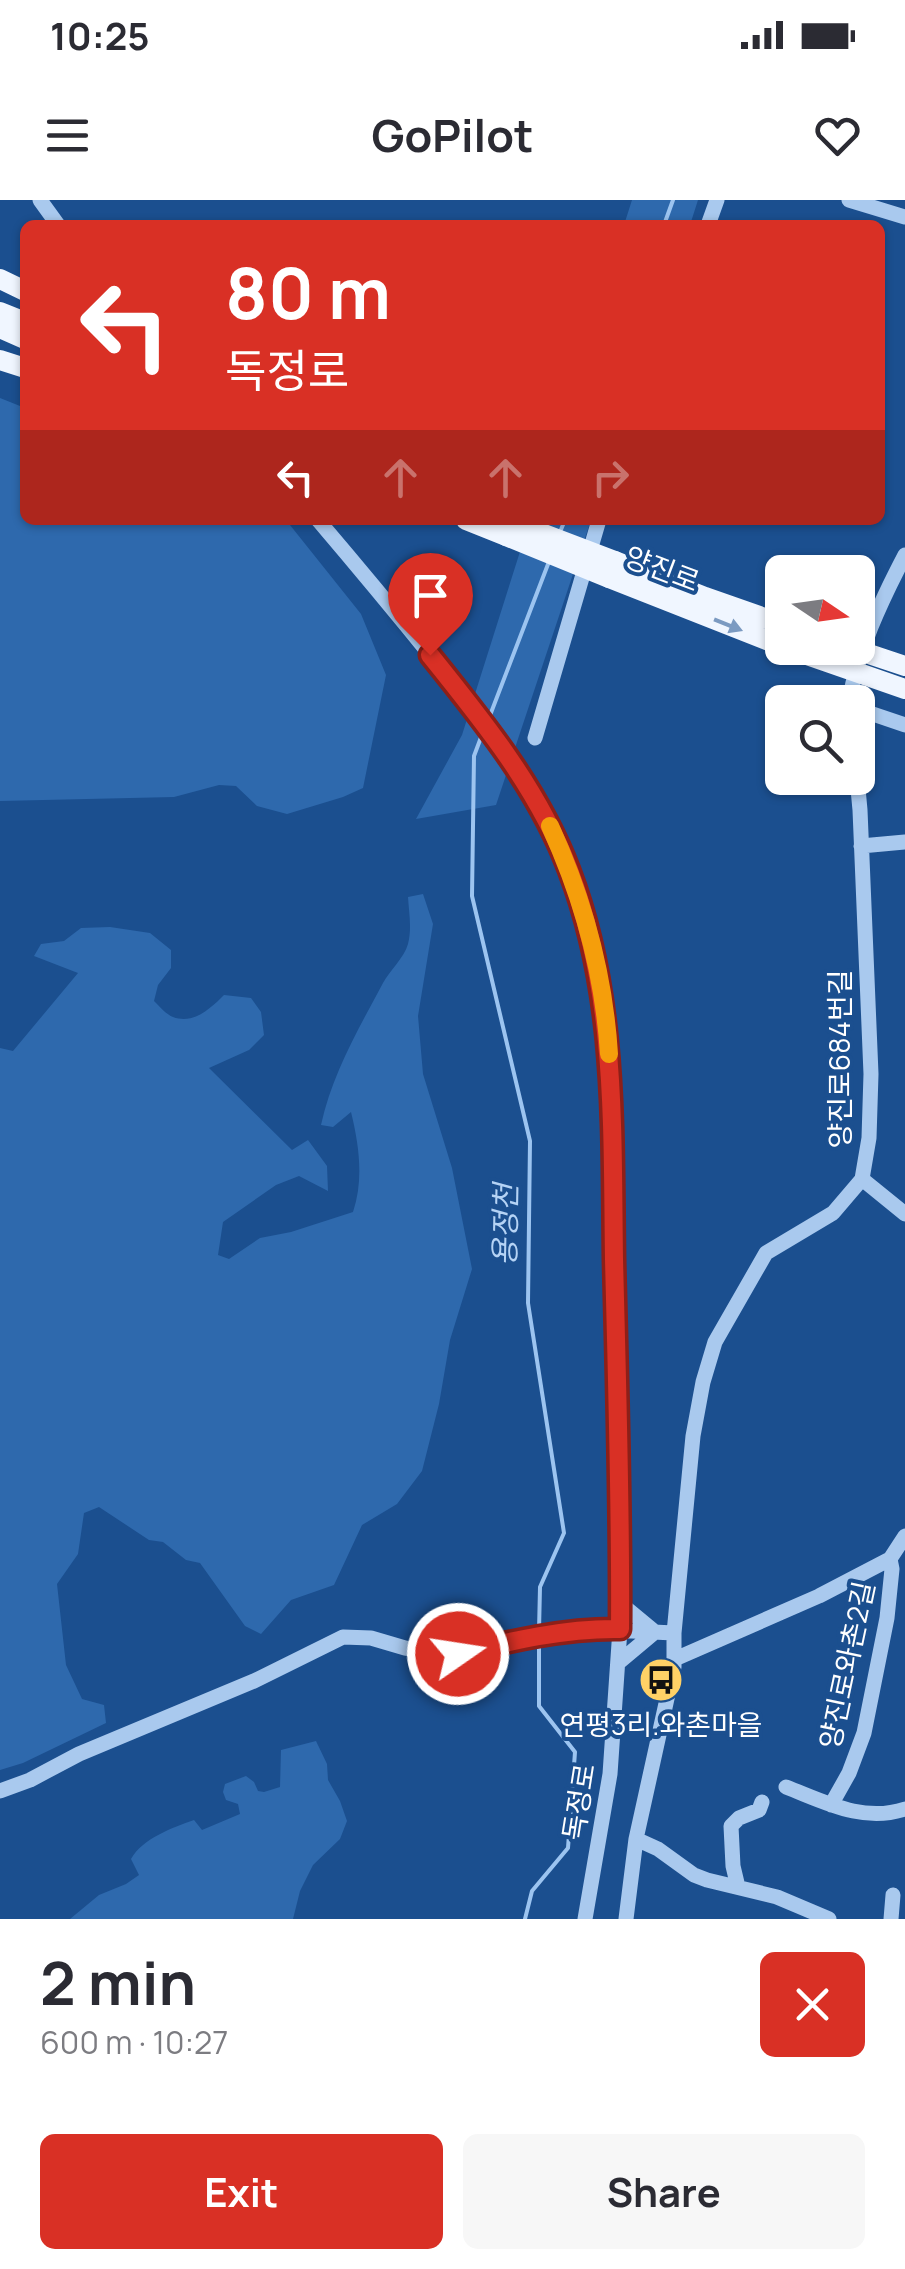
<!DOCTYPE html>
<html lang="en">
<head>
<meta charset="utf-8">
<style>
  body { margin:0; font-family:Manrope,"Noto Sans KR",sans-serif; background:#f7f7f7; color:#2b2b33; height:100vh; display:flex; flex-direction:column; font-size:38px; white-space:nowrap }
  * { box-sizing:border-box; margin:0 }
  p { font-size:32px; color:#7c7c81 }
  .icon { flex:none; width:55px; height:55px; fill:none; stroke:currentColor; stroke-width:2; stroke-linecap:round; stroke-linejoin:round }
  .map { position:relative; height:1719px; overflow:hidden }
  .sheet { display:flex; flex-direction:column; background:#fff; flex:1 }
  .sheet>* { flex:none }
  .hud { position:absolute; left:20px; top:20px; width:865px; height:305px; border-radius:15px; box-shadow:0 2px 8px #0004; background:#d93025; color:#fff; overflow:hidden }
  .needle { width:65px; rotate:103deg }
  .tools { position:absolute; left:765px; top:355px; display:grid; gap:20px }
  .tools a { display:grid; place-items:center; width:110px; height:110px; border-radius:15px; background:#fff; box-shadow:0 2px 8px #0004; font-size:50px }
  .pin { position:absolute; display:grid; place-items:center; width:85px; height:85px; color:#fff; margin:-102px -42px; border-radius:50% 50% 50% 0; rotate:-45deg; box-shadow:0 0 10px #0007 }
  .pin .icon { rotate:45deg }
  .me { position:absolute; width:110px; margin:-55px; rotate:77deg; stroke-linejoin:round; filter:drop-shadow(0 0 8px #0008) }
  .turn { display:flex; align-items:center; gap:35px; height:210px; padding:0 40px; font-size:45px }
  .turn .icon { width:130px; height:130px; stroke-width:2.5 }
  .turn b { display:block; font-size:70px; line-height:85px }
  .lanes { display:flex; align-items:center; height:95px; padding:0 40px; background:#0003; justify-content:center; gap:50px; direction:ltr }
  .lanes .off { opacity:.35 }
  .round { display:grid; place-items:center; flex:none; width:105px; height:105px; border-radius:15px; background:#f7f7f7 }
  .head { display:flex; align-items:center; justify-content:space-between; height:170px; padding:0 40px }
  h1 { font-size:60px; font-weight:700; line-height:75px }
  .action { display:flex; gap:20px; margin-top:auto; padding:20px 40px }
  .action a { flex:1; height:115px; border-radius:15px; background:#d93025; color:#fff; font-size:40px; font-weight:700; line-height:115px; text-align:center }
  .action a+a { background:#f7f7f7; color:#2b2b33 }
  .status { display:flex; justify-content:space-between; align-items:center; height:70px; padding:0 50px; background:#fff; direction:ltr }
  .status svg { height:28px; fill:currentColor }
  header { display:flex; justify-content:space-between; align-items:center; height:130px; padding:0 40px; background:#fff; font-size:45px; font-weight:700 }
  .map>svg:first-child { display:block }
  .green { fill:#2e69ad }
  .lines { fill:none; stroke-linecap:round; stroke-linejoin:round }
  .stream { stroke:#9cc4f0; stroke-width:4 }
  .minor { stroke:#a9c9ee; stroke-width:15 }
  .major { stroke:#f0f6ff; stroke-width:20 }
  .major-bridge { stroke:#f0f6ff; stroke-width:20 }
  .oneway { fill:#7b9ac1 }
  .route-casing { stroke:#8d1f18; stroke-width:25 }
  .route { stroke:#d93025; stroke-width:18 }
  .slow { stroke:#f59e0b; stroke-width:18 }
  .labels { text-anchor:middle; stroke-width:8; stroke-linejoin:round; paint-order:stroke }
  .street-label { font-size:28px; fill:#fff; stroke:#1b4f8f }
  .poi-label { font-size:28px; fill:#fff; stroke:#1b4f8f }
  .water-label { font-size:30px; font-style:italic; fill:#b5d3f5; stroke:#1b4f8f }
</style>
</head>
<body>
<div class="status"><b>10:25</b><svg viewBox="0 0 49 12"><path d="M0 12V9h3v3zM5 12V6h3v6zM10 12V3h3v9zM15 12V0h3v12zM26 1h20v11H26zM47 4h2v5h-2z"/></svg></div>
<header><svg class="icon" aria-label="menu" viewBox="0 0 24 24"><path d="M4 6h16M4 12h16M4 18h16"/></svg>GoPilot<svg class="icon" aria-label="heart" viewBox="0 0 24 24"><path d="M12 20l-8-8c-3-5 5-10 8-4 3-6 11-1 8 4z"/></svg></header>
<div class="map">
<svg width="905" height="1719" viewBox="0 0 905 1719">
  <rect width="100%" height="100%" fill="#1b4f8f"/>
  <path class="green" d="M632 0H698L690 25H624Z
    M0 198 25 208V320H286L361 414 386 475 363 588 343 597 287 614 257 606 236 586 219 585 174 597 0 601Z
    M530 320H591L496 605 416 619 462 535Z
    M423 694 433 724 418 816 423 874 452 968 472 1069 450 1140 439 1204 422 1271 397 1304 362 1325 334 1385 291 1400 261 1434 245 1426 200 1363 186 1360 163 1342 149 1340 99 1307 84 1313 78 1354 57 1384 66 1465 82 1499 104 1505 106 1523 23 1563 0 1570V848L13 851 78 773 34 756 41 744 64 741 81 728 110 727 150 733 171 750V768L158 785 154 801C159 806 167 815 173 817 194 825 212 807 224 795L251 798 261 812 264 835 249 850 209 868 292 950 308 940 327 966 328 991 299 976 276 985 223 1022 218 1055 229 1059 260 1038 291 1032 353 1012C364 979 359 945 351 912L333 927 321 925C332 874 359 828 383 783 390 770 404 758 408 744 412 728 409 713 408 697Z
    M316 1541 327 1564 328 1580 340 1601 347 1621 340 1639 313 1665 300 1691 293 1719H70L99 1695 126 1684 139 1675 131 1659C143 1638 172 1628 194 1620L202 1630 240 1614 238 1604 226 1600 223 1592 225 1584 246 1576 254 1582 258 1591 264 1592 280 1587 281 1550Z"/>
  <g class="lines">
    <path class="stream" d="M664 25 673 0
      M560 332 565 320
      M489 518 550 359
      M483 532 474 556 472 696 530 941 528 1103 564 1333 540 1387 539 1431
      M525 1719 532 1691 568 1648 575 1552 539 1506V1441"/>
    <path class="minor" d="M40 0 58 25
      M849 0 905 17
      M708 25 717 0
      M318 320C358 367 397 414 436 462 477 513 520 566 550 625 591 706 605 796 611 885L621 1335 620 1429 610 1574 585 1719
      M849 502C858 450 880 403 905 355
      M858 509 905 525
      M535 538 599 320
      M861 646 905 642
      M862 979 905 1014
      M675 1459 819 1396 890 1359
      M618 1463 655 1432 620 1403
      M786 1587C825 1602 863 1623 905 1609
      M0 1591 30 1580 79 1554 254 1481 343 1437 371 1438 405 1448 441 1454H458L527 1438 590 1429 674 1433
      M831 1605 849 1573 864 1533 887 1418 892 1369 890 1359 905 1336
      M636 1639 658 1649 694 1675 707 1680 777 1697 829 1719
      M738 1687 733 1666 731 1626 739 1618 759 1610 762 1602
      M626 1719 636 1639 674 1467V1433L693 1236 703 1182 715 1142 766 1053 833 1013 862 979 869 938 871 874 860 610 857 578
      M891 1719 893 1695"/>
    <path class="major" d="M0 79 25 91
      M0 112 25 122
      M0 128 25 139
      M0 160 25 168
      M466 320 506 336
      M615 361 705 397 782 424
      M609 378 782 446
      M787 448 905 489
      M851 448 905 466"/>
    <path class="major-bridge" d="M510 321 615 361
      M506 336 609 378"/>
  </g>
  <defs><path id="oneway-solid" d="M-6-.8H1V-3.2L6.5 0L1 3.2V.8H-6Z" transform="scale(2.5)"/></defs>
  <use class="oneway" href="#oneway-solid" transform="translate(728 425) rotate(22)"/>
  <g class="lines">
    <defs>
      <path id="route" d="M430 455C484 522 539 590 569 670 617 795 612 928 614 1059 617 1182 621 1306 620 1429 565 1428 511 1441 458 1454"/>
    </defs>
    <use href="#route" class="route-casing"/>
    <use href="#route" class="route"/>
    <path class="slow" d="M550 626C583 698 604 775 609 854"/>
  </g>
  <defs>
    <symbol id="bus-disc" viewBox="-11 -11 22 22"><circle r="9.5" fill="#ffd166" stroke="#1b4f8f"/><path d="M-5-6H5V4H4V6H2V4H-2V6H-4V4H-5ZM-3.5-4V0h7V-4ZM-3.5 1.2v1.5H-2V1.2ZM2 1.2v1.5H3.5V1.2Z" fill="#111"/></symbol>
  </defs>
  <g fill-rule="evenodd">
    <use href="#bus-disc" x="636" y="1455" width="50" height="50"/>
  </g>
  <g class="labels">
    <g class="street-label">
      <text transform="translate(662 369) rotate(21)" y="10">양진로</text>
      <text transform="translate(840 859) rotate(-90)" y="10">양진로684번길</text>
      <text transform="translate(847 1465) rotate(-78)" y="10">양진로와촌2길</text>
      <text transform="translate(579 1602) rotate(-81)" y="10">독정로</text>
    </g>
    <g class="poi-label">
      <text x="661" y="1535">연평3리.와촌마을</text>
    </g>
    <g class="water-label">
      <text transform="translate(506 1025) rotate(-89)" y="10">용정천</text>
    </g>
  </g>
</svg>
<div class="tools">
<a><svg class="needle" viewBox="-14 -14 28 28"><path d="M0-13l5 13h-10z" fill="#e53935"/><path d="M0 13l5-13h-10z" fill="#7c7c81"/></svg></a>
<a><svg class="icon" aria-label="search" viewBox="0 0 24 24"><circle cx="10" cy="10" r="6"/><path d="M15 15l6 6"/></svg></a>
</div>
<div class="pin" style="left:430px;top:455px;background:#d93025"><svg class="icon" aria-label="arrive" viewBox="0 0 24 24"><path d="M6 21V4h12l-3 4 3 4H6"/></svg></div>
<svg class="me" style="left:458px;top:1454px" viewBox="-20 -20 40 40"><circle r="17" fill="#d93025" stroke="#fff" stroke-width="3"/><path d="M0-11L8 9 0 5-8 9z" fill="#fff"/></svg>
<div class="hud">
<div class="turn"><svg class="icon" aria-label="left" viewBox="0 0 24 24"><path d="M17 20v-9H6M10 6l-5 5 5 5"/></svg><div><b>80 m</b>독정로</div></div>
<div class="lanes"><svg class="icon" aria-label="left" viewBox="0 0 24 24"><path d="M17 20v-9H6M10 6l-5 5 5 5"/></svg><svg class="icon off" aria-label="ahead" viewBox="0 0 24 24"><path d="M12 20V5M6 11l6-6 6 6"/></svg><svg class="icon off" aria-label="ahead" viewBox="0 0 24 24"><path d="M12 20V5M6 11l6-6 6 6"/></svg><svg class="icon off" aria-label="right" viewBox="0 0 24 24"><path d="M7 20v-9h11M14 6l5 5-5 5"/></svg></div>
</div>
</div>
<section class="sheet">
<div class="head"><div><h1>2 min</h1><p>600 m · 10:27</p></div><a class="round" style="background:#d93025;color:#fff"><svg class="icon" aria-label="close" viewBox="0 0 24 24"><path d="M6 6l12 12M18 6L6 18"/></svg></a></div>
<div class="action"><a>Exit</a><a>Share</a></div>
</section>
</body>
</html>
